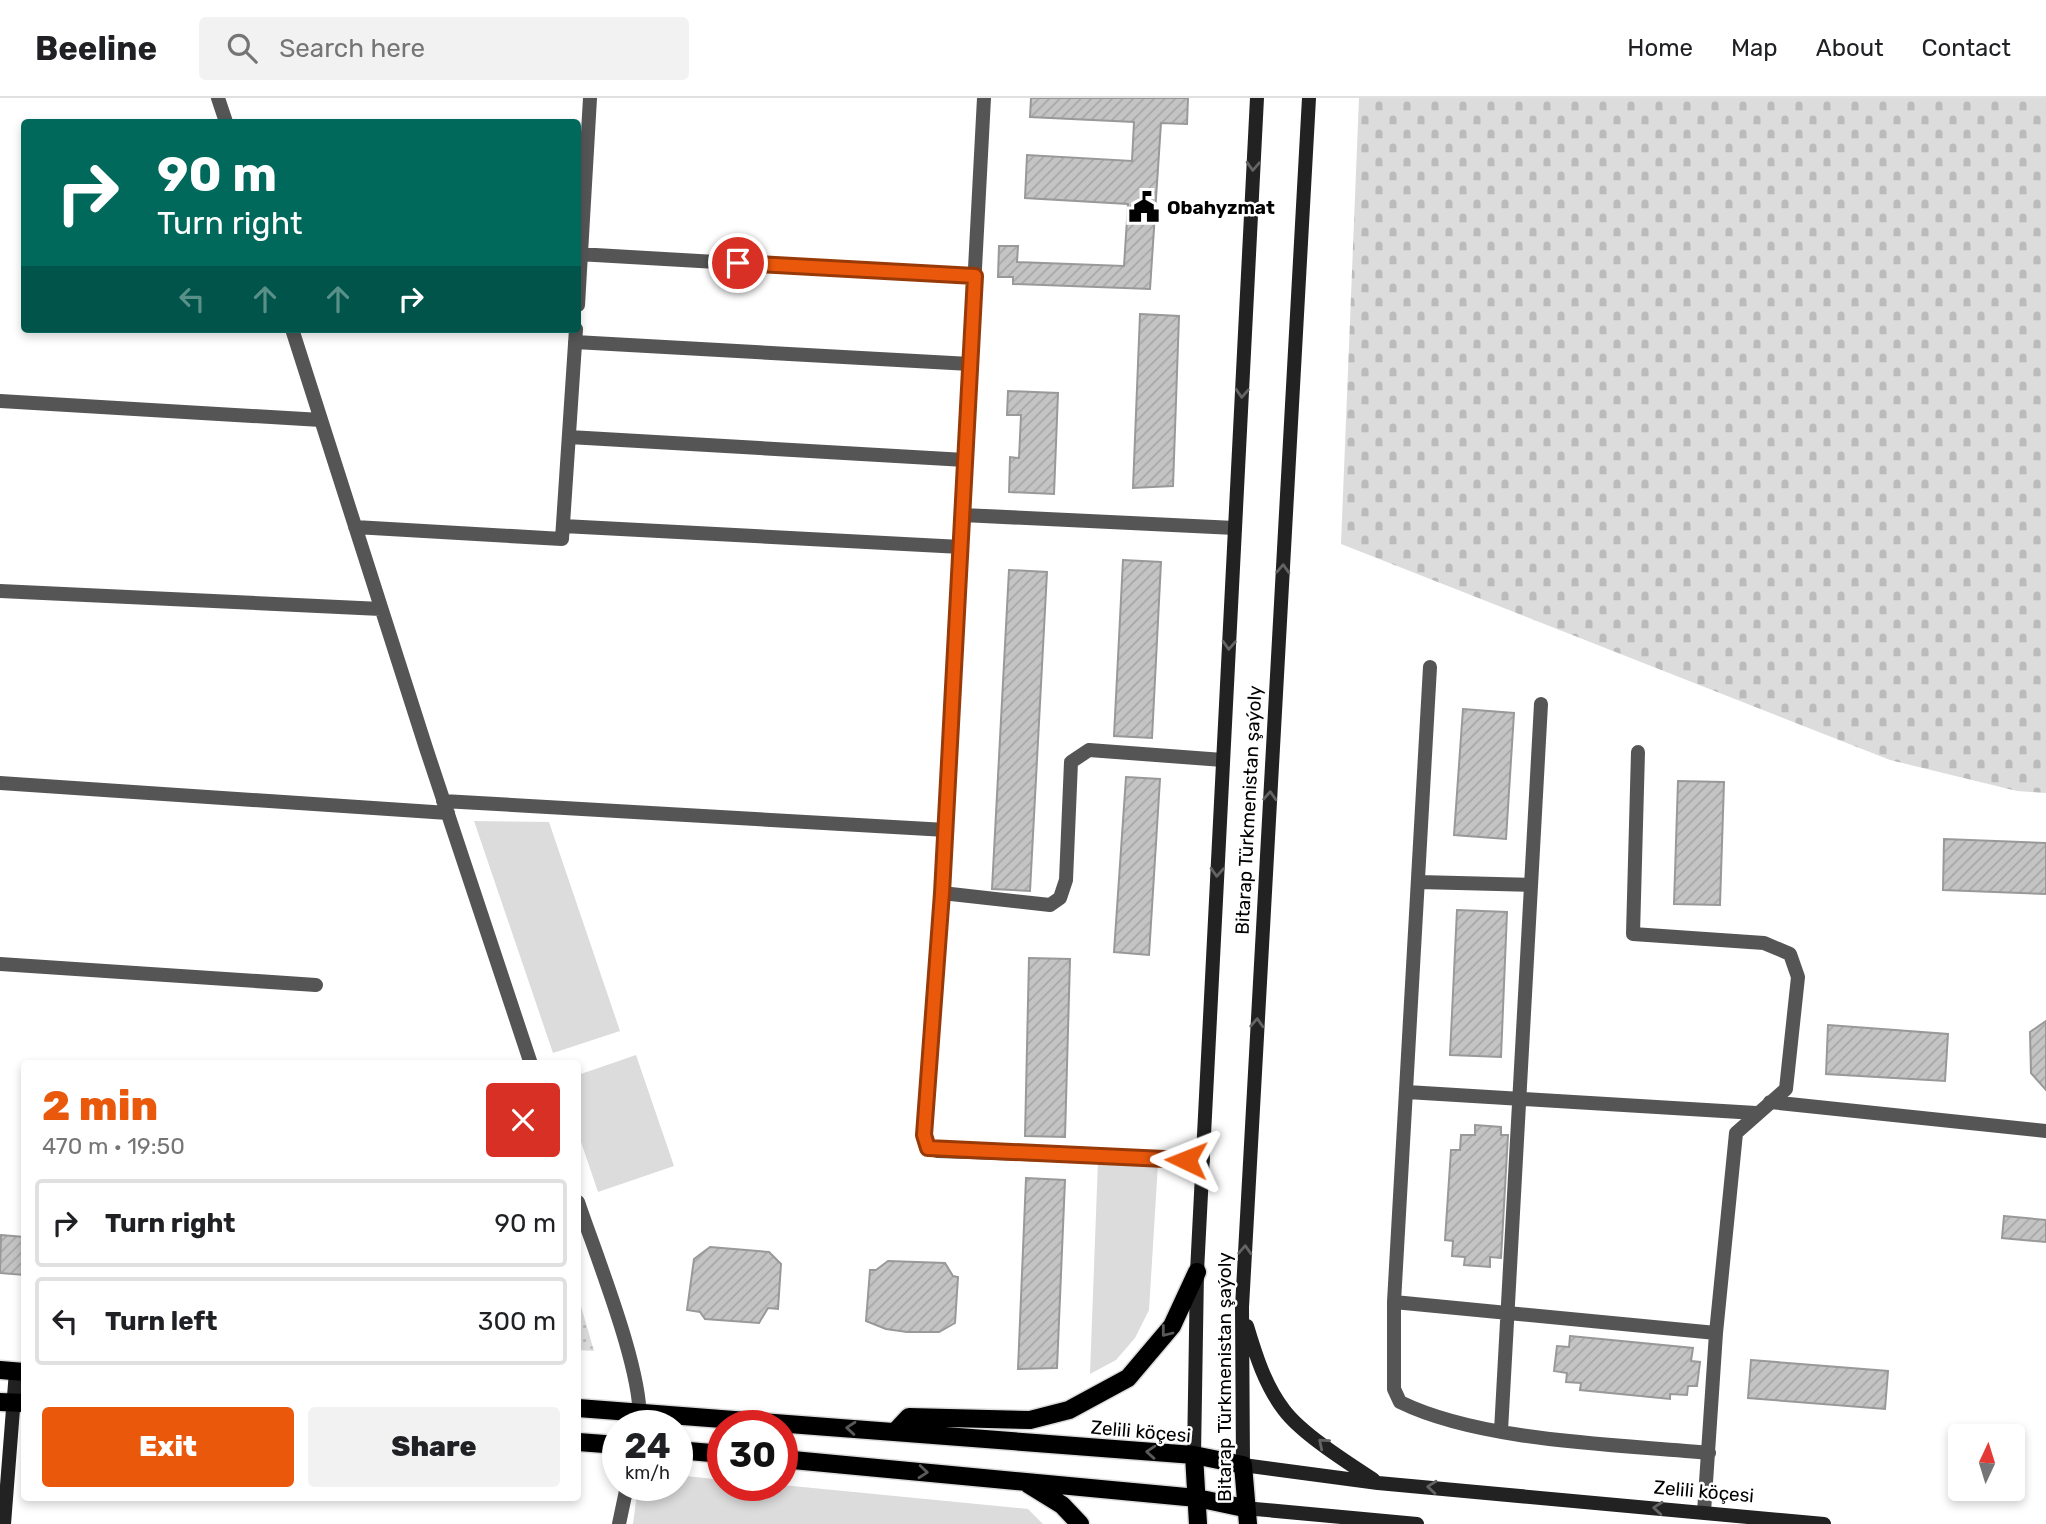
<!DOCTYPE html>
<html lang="en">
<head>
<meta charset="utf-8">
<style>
  body { margin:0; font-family:Rubik,sans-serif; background:#f2f2f2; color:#202124; height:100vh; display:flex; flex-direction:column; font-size:26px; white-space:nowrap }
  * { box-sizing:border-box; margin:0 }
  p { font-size:23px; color:#757577 }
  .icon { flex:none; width:38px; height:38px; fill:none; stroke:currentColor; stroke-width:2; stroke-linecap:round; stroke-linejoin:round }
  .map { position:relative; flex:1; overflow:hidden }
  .details { position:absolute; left:21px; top:962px; width:560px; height:441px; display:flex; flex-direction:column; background:#fff; border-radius:7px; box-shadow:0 4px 10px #0003 }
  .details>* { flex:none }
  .banner { position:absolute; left:21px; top:21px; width:560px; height:214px; border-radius:7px; box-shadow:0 4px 10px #0003; background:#00695c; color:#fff; overflow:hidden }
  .needle { width:46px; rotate:4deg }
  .controls { position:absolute; left:1948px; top:1326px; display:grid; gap:14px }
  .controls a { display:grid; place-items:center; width:77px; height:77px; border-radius:7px; background:#fff; box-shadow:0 4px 10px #0003; font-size:35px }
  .speed { position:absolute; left:602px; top:1312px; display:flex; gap:14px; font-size:35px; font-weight:700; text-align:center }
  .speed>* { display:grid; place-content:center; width:91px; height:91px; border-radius:50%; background:#fff; box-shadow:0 4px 10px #0003; line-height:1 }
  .speed small { font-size:18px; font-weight:400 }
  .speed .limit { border:10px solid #d22; background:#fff; color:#111 }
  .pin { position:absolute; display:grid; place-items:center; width:60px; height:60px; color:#fff; margin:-30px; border:4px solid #fff; border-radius:50%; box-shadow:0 2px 7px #0007 }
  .me { position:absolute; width:77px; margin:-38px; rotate:272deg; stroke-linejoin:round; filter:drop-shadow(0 0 5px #0008) }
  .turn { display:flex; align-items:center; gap:24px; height:147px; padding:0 21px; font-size:32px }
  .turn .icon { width:91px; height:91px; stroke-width:2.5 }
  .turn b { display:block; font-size:49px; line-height:60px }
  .lanes { display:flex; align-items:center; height:66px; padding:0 21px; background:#0003; justify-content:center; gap:35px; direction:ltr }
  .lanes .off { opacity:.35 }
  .round { display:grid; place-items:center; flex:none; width:74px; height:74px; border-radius:7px; background:#f2f2f2 }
  .head { display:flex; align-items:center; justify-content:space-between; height:119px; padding:0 21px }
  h1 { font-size:42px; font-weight:800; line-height:52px; color:#ea580c }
  .primary-button { display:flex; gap:14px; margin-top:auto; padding:14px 21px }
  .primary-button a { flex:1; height:80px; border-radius:7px; background:#ea580c; color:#fff; font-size:28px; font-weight:800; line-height:80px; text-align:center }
  .primary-button a+a { background:#f2f2f2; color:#202124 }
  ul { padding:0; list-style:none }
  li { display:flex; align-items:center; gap:21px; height:88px; margin:0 14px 10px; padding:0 7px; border:4px solid #e0e0e0; border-radius:7px }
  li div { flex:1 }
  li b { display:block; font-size:26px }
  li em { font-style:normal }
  header { display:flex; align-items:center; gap:42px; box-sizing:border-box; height:98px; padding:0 35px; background:#fff; border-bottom:2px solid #e0e0e0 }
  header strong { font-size:33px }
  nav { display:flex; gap:38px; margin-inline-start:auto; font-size:24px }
  .search { width:490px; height:63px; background:#f2f2f2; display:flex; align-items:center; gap:18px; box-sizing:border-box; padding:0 24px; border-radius:7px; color:#757577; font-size:26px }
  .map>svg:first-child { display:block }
  .grass { fill:url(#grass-dots) }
  .cemetery { fill:url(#cemetery-stones) }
  .green { fill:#dcdcdc }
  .building { fill:url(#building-hatch); stroke:#999; stroke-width:2 }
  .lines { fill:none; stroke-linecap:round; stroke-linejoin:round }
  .primary-casing { stroke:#dbdbdb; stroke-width:21 }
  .street { stroke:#555; stroke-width:14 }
  .secondary { stroke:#222; stroke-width:14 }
  .primary { stroke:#000; stroke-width:18 }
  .oneway { stroke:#646464 }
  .oneway2 { stroke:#595959 }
  .route-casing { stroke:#983908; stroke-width:18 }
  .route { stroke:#ea580c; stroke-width:12 }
  .labels { text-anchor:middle; stroke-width:5; stroke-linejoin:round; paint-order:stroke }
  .poi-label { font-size:19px; font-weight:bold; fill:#000; stroke:#fff; text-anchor:start }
  .street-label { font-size:19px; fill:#000; stroke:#fff }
</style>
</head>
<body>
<header>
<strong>Beeline</strong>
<div class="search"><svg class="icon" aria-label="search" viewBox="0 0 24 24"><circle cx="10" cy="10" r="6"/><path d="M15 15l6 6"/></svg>Search here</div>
<nav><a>Home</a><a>Map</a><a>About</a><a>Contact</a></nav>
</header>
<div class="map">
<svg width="2046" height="1426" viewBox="0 0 2046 1426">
  <defs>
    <pattern id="grass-dots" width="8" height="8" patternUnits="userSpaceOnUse" patternTransform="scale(1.75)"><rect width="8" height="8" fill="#dcdcdc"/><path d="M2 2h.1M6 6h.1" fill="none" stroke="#bbb" stroke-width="1.8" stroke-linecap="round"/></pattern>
    <pattern id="cemetery-stones" width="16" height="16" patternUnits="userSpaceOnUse" patternTransform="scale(1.75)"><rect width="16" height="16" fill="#dcdcdc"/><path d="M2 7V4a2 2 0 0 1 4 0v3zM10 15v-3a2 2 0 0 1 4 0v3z" fill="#bbb"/></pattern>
    <pattern id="building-hatch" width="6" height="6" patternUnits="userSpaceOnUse" patternTransform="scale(1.75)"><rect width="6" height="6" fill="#c4c4c4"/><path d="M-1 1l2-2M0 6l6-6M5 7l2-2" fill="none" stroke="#a7a7a7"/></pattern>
  </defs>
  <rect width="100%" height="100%" fill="#fff"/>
  <path class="grass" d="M578 1198 594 1253 578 1252Z"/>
  <path class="cemetery" d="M1359 0H2046V695L2017 693 1890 662 1341 446Z"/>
  <path class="green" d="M474 723 549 724 620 933 553 955Z
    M636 957 674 1068 598 1094 578 1035V977Z
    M1098 1062 1158 1066 1149 1212 1135 1240 1116 1262 1090 1276Z
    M677 1377 723 1382V1388L782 1387 1028 1411 1043 1426H633L638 1388H677Z"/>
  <path class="building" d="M1031 0H1188L1187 26 1161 25 1150 191 1013 186V179H998L999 148H1018L1017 164 1124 168 1128 106 1025 100 1027 57 1132 63 1134 24 1030 19Z
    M1140 216 1179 218 1173 388 1133 390Z
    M1008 293 1058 295 1054 396 1009 394 1010 359 1019 360 1021 317H1007Z
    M1123 462 1161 464 1152 640 1114 638Z
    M1009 472 1047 474 1030 793 992 791Z
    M1463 611 1514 615 1506 741 1454 737Z
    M1126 679 1160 681 1149 857 1114 854Z
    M1678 683 1724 684 1720 807 1674 806Z
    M1944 741 2046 745V796L1943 792Z
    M1457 812 1507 814 1501 959 1450 957Z
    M1029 860 1070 861 1065 1039 1025 1038Z
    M2046 923V992L2031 975 2030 934Z
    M1828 927 1948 936 1945 983 1826 976Z
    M1475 1027 1501 1029V1037H1508L1501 1160 1490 1159V1169L1464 1167 1465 1159 1452 1158 1453 1143 1445 1142 1451 1052H1460L1461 1037H1475Z
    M1026 1080 1065 1082 1057 1270 1018 1271Z
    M2004 1118 2046 1122V1144L2002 1140Z
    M1 1137 24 1139V1177L0 1175Z
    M710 1149 769 1154 781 1166 778 1211 768 1210 759 1225 705 1221 700 1214 687 1212 694 1161Z
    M888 1163 945 1165 953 1178 958 1179 955 1225 939 1234H907L886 1231 866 1223 870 1172H876Z
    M1570 1238 1693 1250 1691 1263 1700 1264 1697 1288H1688L1687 1297 1670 1296V1301L1580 1292 1581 1285 1566 1284 1567 1275 1554 1273 1557 1248 1569 1249Z
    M1751 1262 1888 1273 1885 1311 1748 1300Z"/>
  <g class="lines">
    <defs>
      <path id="primary" d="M0 1272 24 1274
        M0 1304 24 1305
        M578 1310 1194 1357 1243 1367 1248 1426
        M895 1334 909 1319 1030 1322 1069 1312 1128 1280 1172 1228 1197 1174
        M578 1344 618 1347
        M677 1352 723 1356
        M1194 1357 1198 1426
        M782 1361 1197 1400 1244 1410
        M1028 1386 1062 1407 1080 1426"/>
    </defs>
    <use href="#primary" class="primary-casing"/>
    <path class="street" d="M218 0 226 24
      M984 0 942 795 924 1037 928 1050 938 1053 1203 1062
      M578 156 975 179
      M578 207 590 0
      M292 231 426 650 531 966
      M575 244 970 266
      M0 303 321 322
      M569 339 965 362
      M963 417 1235 430
      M563 428 961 449
      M355 429 562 441 576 231
      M0 493 381 511
      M1430 569 1394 1204V1291L1400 1304C1482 1344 1616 1346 1709 1355
      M1638 654 1633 836 1764 845 1790 856 1798 879 1786 991 1736 1035 1716 1235 1704 1414
      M0 685 448 715
      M443 703 946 732
      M1419 784 1531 787
      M942 795 1050 807 1060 800 1066 782 1071 664 1089 652 1223 662
      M0 866 316 887
      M1407 994 1756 1015
      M1770 1004 2046 1033
      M578 1104C595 1155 646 1280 639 1328
      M1394 1204 1716 1235
      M1501 1333 1541 606
      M619 1426 627 1388"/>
    <path class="secondary" d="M1309 0 1242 1209 1243 1367 1378 1385 1824 1426
      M1247 1228C1256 1258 1265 1287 1284 1312 1302 1336 1348 1365 1374 1382
      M1194 1357 1197 1174 1257 0
      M1244 1410 1417 1426
      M4 1426 16 1273"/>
    <use href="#primary" class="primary"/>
  </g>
  <defs><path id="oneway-chevron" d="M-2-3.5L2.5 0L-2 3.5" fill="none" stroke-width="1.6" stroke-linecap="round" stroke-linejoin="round" transform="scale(1.75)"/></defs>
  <g class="oneway">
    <use href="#oneway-chevron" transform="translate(1253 68) rotate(93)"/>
    <use href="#oneway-chevron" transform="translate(1242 295) rotate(93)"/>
    <use href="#oneway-chevron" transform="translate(1283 471) rotate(-87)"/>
    <use href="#oneway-chevron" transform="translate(1229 547) rotate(93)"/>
    <use href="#oneway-chevron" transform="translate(1270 698) rotate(-87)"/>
    <use href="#oneway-chevron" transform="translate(1217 774) rotate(93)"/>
    <use href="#oneway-chevron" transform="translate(1257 925) rotate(-87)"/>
    <use href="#oneway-chevron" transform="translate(1245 1152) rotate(-87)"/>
    <use href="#oneway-chevron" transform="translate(1323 1345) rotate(-140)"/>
    <use href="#oneway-chevron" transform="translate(1432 1389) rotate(-175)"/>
    <use href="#oneway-chevron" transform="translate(1658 1410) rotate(-175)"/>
  </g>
  <g class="oneway2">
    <use href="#oneway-chevron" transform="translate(1166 1234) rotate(128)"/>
    <use href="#oneway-chevron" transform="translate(851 1330) rotate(-175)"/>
    <use href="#oneway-chevron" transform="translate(1151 1354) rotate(-176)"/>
    <use href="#oneway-chevron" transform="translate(923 1374) rotate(5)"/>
  </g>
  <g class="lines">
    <defs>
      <path id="route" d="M738 165 975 178 942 795 924 1037 928 1050 1186 1062"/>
    </defs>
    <use href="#route" class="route-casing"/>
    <use href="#route" class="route"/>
  </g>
  <defs>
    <symbol id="civic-bare" viewBox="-9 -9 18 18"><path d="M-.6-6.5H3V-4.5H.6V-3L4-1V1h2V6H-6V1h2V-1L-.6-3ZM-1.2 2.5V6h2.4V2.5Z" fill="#000" stroke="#fff" stroke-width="2.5" paint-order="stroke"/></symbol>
  </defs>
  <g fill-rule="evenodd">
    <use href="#civic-bare" x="1122" y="87" width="44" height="44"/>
  </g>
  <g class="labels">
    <g class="poi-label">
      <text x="1167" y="116">Obahyzmat</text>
    </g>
    <g class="street-label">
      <text transform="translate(1248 712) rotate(-87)" y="7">Bitarap Türkmenistan şaýoly</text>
      <text transform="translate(1224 1279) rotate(-90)" y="7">Bitarap Türkmenistan şaýoly</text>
      <text transform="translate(1141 1333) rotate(5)" y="7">Zelili köçesi</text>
      <text transform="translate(1704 1393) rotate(5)" y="7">Zelili köçesi</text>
    </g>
  </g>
</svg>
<div class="controls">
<a><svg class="needle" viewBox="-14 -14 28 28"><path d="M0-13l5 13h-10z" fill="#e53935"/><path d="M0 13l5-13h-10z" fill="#757577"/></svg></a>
</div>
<div class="speed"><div>24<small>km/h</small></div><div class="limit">30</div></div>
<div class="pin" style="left:738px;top:165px;background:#d93025"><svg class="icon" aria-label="arrive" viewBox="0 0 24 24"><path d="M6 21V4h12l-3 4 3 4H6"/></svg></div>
<svg class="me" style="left:1186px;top:1062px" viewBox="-20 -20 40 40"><path d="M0-17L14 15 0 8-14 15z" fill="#ea580c" stroke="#fff" stroke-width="4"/></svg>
<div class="banner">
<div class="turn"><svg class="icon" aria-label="right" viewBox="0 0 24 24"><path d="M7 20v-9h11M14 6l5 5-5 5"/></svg><div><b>90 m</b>Turn right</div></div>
<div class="lanes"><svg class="icon off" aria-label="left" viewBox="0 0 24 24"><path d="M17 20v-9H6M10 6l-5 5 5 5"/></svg><svg class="icon off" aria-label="ahead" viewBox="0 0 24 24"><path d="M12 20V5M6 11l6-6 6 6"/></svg><svg class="icon off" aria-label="ahead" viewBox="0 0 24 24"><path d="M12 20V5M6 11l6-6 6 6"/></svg><svg class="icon" aria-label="right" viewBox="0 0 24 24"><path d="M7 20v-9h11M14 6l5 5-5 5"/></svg></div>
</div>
<section class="details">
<div class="head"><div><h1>2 min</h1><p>470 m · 19:50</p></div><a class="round" style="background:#d93025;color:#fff"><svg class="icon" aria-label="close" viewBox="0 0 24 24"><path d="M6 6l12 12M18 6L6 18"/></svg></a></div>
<ul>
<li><svg class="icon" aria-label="right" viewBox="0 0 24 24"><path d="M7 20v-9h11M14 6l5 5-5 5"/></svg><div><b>Turn right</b></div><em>90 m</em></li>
<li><svg class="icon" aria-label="left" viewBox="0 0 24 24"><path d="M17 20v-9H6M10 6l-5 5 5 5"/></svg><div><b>Turn left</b></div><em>300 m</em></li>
</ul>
<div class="primary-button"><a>Exit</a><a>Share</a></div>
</section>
</div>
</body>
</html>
